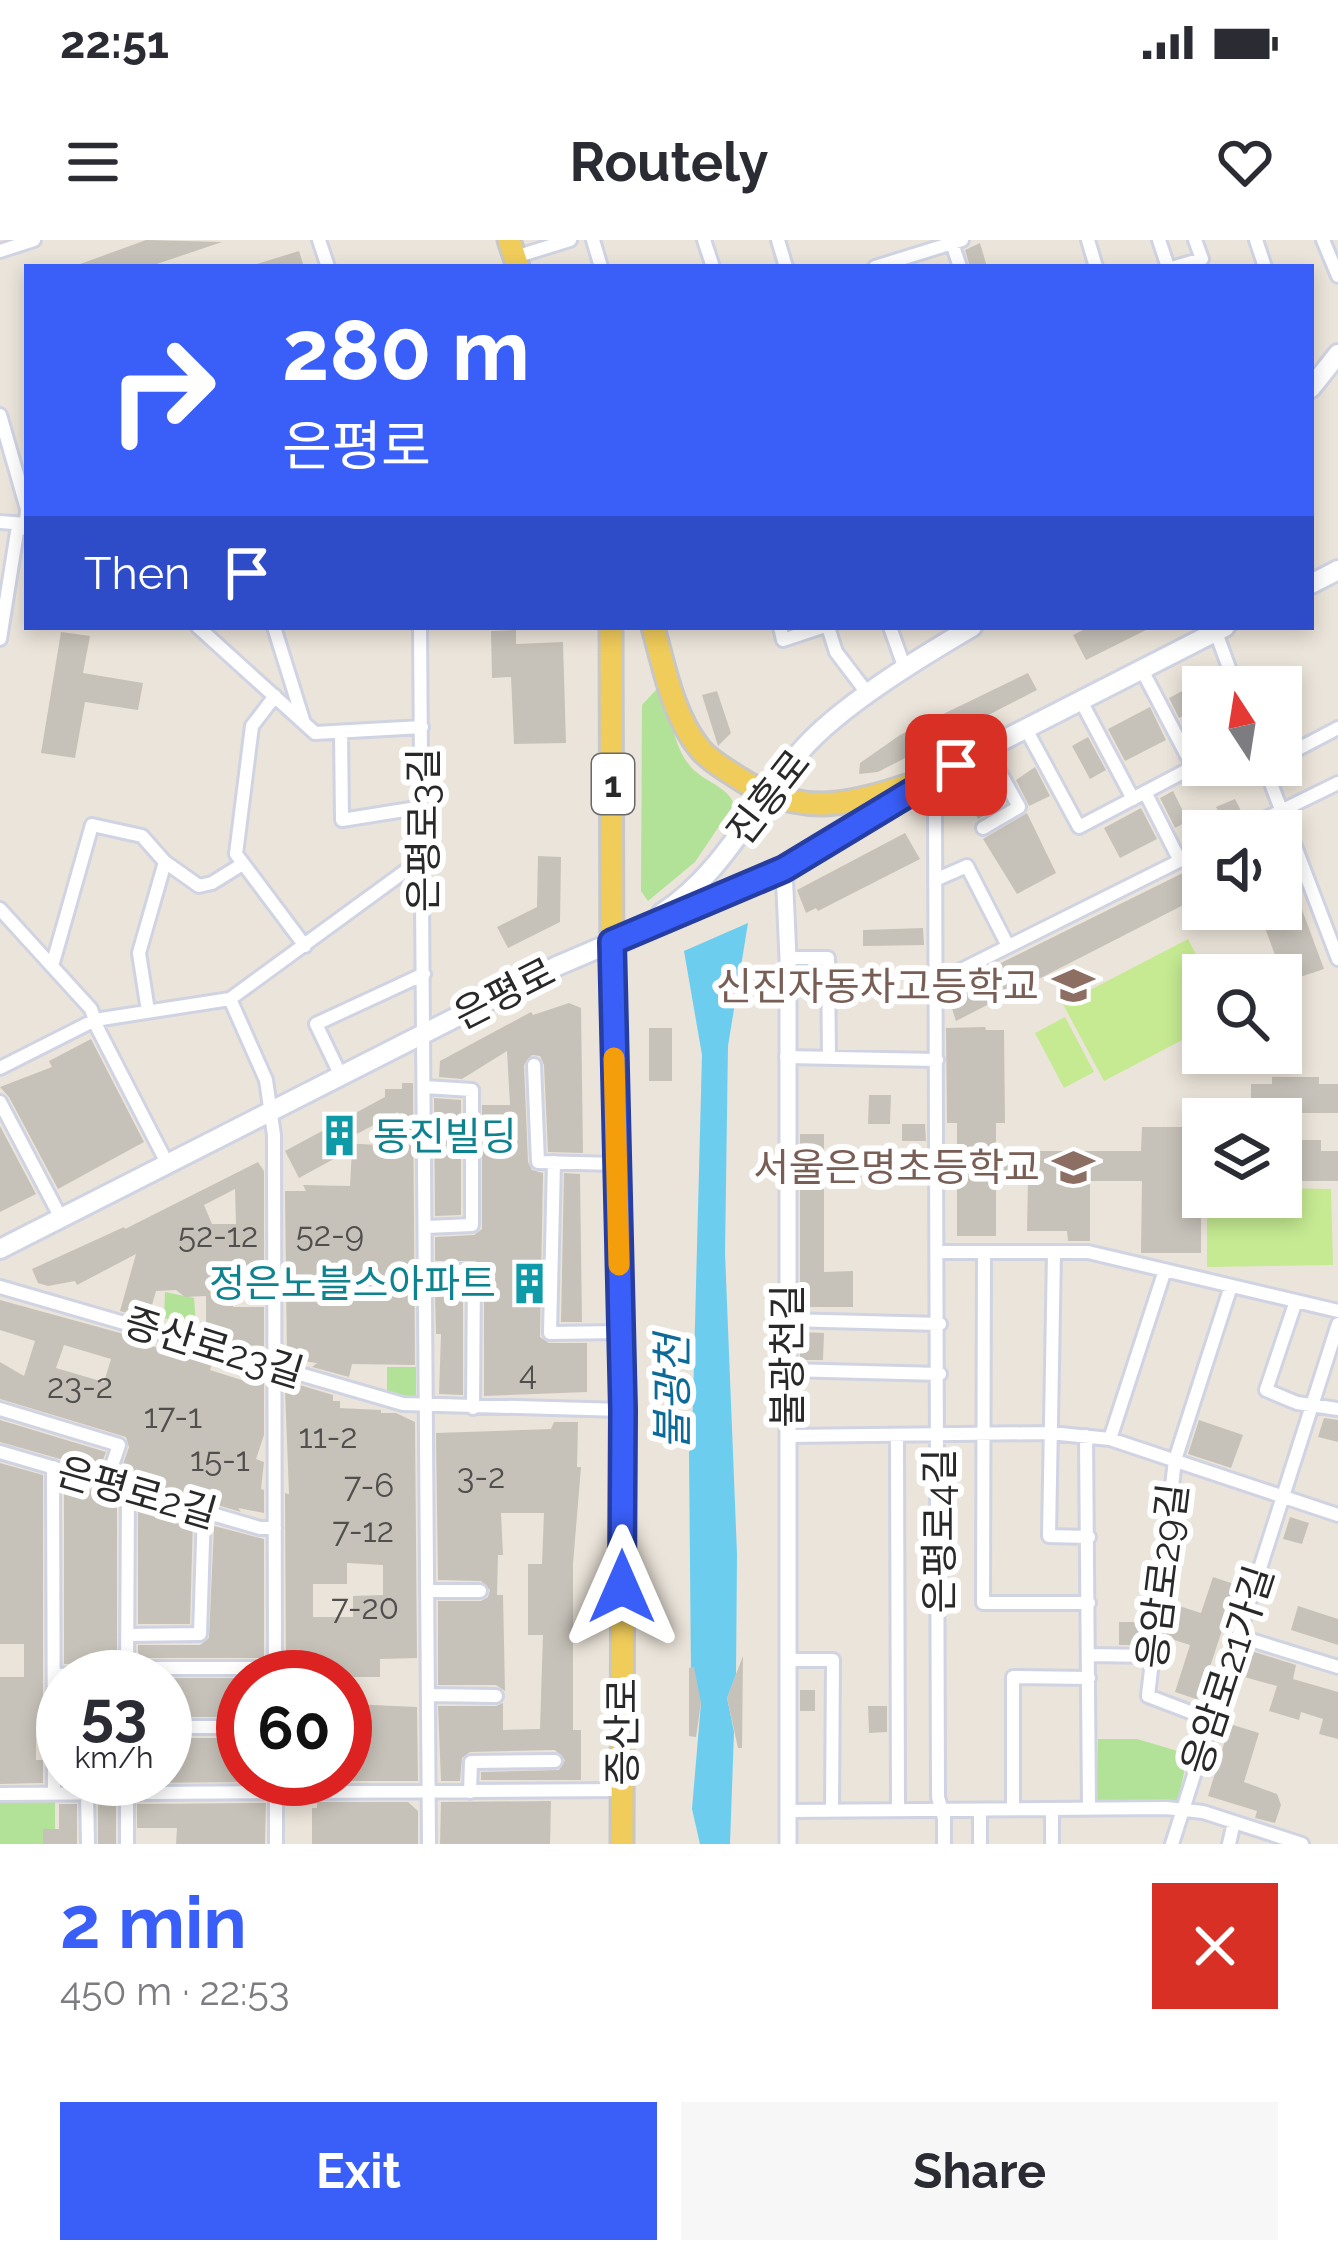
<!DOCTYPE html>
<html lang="en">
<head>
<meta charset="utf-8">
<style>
  body { margin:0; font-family:Raleway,"Noto Sans KR",sans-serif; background:#f7f7f7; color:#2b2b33; height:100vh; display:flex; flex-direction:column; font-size:45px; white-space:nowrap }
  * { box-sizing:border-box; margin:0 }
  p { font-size:39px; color:#7c7c81 }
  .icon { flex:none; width:66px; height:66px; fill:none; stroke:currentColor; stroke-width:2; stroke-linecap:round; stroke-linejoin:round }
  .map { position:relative; height:1604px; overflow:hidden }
  .panel { display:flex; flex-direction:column; background:#fff; flex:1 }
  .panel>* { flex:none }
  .guide { position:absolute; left:24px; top:24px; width:1290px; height:366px; border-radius:0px; box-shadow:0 6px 18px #0003; background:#3a5ff9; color:#fff; overflow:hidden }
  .needle { width:78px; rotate:348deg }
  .controls { position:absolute; left:1182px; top:426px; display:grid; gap:24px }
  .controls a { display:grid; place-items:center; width:120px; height:120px; border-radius:0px; background:#fff; box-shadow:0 6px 18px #0003; font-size:60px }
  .speed { position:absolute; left:36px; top:1410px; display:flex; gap:24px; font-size:60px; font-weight:700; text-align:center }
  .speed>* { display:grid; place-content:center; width:156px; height:156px; border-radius:50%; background:#fff; box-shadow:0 6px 18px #0003; line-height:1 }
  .speed small { font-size:30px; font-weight:400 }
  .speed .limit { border:18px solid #d22; background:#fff; color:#111 }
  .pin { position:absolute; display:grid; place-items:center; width:102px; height:102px; color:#fff; margin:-51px; border-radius:24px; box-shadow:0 6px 18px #0006 }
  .me { position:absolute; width:132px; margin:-66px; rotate:0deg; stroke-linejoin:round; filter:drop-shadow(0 0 9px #0008) }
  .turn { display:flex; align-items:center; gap:42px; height:252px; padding:0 60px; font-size:54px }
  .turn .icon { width:156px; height:156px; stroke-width:2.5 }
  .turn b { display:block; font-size:84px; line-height:102px }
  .then { display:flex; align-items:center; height:114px; padding:0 60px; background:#0003; gap:24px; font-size:45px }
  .round { display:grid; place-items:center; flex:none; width:126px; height:126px; border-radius:0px; background:#f7f7f7 }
  .overview { display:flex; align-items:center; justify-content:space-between; height:204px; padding:0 60px }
  h1 { font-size:72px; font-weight:700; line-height:90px; color:#3a5ff9 }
  .primary-button { display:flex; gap:24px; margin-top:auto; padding:24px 60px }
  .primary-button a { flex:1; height:138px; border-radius:0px; background:#3a5ff9; color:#fff; font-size:48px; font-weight:700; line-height:138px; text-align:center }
  .primary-button a+a { background:#f7f7f7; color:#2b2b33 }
  .status { display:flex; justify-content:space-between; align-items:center; height:84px; padding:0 60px; background:#fff; direction:ltr }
  .status svg { height:33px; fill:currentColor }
  header { display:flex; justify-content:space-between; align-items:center; height:156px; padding:0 60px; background:#fff; font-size:54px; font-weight:700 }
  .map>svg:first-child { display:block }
  .green { fill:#b1e297 }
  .pitch { fill:#c5ea92 }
  .water { fill:#6dcdee }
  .building { fill:#c7c2b9; fill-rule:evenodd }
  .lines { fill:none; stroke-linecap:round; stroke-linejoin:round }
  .minor-casing { stroke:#d0d3e2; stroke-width:18 }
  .tertiary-casing { stroke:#d0d3e2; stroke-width:21 }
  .secondary-casing { stroke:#d0d3e2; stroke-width:24 }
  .primary-casing { stroke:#c7c7c7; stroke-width:27 }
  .minor { stroke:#fff; stroke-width:12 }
  .tertiary { stroke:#fff; stroke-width:15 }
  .secondary { stroke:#fff; stroke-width:18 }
  .primary { stroke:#f0cc5b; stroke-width:21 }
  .route-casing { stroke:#263ea2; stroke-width:30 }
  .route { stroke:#3a5ff9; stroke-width:21 }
  .slow { stroke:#f59e0b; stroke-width:21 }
  .labels { text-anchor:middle; stroke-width:12; stroke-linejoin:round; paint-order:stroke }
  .number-label { font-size:33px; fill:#504f4d }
  .shield { fill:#fff; stroke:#696969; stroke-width:3 }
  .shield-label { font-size:36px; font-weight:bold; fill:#292929 }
  .street-label { font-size:39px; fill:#292929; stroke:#fff }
  .education-label { font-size:39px; fill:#785e54; stroke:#fff; text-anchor:end }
  .culture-label { font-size:39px; fill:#0d838f; stroke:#fff; text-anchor:start }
  .water-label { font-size:42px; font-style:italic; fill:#0d6a98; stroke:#fff }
</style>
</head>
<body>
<div class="status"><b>22:51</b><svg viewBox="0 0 49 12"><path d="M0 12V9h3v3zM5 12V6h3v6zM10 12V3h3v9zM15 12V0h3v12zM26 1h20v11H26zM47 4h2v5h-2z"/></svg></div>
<header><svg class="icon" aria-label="menu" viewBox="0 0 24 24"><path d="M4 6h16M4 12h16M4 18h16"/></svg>Routely<svg class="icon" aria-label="heart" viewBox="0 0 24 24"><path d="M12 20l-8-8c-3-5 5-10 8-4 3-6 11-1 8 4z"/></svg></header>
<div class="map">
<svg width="1338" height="1604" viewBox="0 0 1338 1604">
  <rect width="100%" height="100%" fill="#ebe4da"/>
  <path class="green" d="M656 450 664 455C670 478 675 509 691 527 704 542 726 545 734 564L695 622 648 661 641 651 642 465Z
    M165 1052 194 1058 196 1086 164 1078Z
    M387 1127H416V1158H402L387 1151Z
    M1098 1499H1137L1188 1514 1177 1565 1096 1563Z
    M55 1560V1604H0V1561Z"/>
  <path class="pitch" d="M1188 699 1207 735H1203V789L1104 841 1063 764Z
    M1065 777 1094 832 1064 848 1035 793Z
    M1281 948 1331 949 1333 1025 1207 1027V957H1281Z"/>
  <path class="water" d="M748 683 728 806 725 1013 737 1314 736 1435 727 1458 734 1492 730 1604H700L692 1569 701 1463 691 1436 689 1212 692 1199 702 815 684 711Z"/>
  <path class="building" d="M146 0 222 2 148 27H72Z
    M980 3 987 27H970L965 10Z
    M299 11 304 27H258L257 24Z
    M1089 387H1152L1086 420 1073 395Z
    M516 390V404L563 402 566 503 514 504 511 437 492 438 491 391Z
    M61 392 90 396 83 433 143 443 138 470 85 462 75 518 41 513Z
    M1028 433 1037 450 878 532 859 534 860 523 900 495Z
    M1217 433 1225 447H1203V466L1179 478 1169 458Z
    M717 451 731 493 718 506 702 455Z
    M1150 467 1166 500 1125 521 1108 489Z
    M1088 497 1106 530 1090 539 1072 506Z
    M1035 527 1050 556 1029 566 1016 540Z
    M997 550 1005 563 978 579 970 564Z
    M1173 551 1188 581 1175 588 1160 558Z
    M1235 559 1244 577 1228 591 1216 567Z
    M1141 568 1157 599 1120 618 1104 588Z
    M1027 573 1056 633 1017 654 983 599Z
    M905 593 920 619 818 671 816 668 806 673 797 650Z
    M1281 613 1324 729 1285 742 1258 669H1281Z
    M538 616 561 617 560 682 508 708 497 687 537 667Z
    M1203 623V655L956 781 946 750Z
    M923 688 924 705 863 706V690Z
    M569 763 581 768 583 913 548 912 544 825 540 816 532 815 524 825 528 922 532 930 543 933 540 1097 549 1103H587V1152L484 1156V1027L475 1021H435V997L474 995 482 989V865H510L507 811 462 839 439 837 440 821 531 772 533 775Z
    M985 787 986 790H1004L1005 883H996V911H1141L1142 887H1201V1013H1141L1142 941H1090V1001H1068L1067 991H1027L1028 941H996V996H957V883H947L946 788Z
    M649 788H672V841H649Z
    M91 799 144 902 58 949 9 857 0 847 52 827 49 821Z
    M1272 837H1319V844H1338V873H1300V900H1321V911H1338V941H1281V879H1272V873H1251V844H1272Z
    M402 843H413L415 1125 352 1124 349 1137 312 1127 317 1123 287 1119 285 951H306L303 945 350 946 352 909 299 938 285 911 385 857V849H402ZM398 872 399 906 340 903ZM316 1035H351V1059L316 1058Z
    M869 855H891L890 884H868Z
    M434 858 461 860V975L435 976Z
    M902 884H925L926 901H902Z
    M0 886 36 954 0 972Z
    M800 894H824V1032L853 1031V1067H800Z
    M258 922 264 931V1042H233V1067H264V1106L239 1105 222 1100 216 1093H206V1056L185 1057 176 1050 156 1051 148 1079 120 1071 136 1014 77 1045 75 1041 48 1046 38 1043 32 1029 124 987 125 989ZM235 949 236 984H212L204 965Z
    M564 933 580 934 582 1082H561Z
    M441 1042H463V1155L439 1154 441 1094H436L435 1056H441Z
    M0 1060 142 1099 135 1101 212 1124 210 1130 251 1143 255 1132 264 1135V1195L256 1219 264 1222 261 1249 264 1250V1273L238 1268 241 1272 119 1236 129 1207 126 1197 0 1159V1122L24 1136 35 1101 0 1090ZM64 1105 111 1119 104 1142 56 1128Z
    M800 1092 824 1093 823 1120H800Z
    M293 1143 333 1155V1161H340V1168L381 1170V1173H396L415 1182 417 1418 380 1419V1437H286L285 1253 289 1254 285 1150ZM347 1323 383 1325V1355L353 1356V1377H313V1344H347Z
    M1324 1178 1338 1180V1202L1318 1197Z
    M0 1180 106 1212 99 1230 0 1202Z
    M1199 1180 1243 1195 1231 1228 1188 1214Z
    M554 1182H578L577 1227H581L573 1324V1490H581V1540H481V1532L559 1530 565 1520 555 1510 470 1512 462 1518 460 1541H441L438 1466H496L503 1463V1490L540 1489 543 1395H528V1324H542L544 1273H501L503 1315H498L497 1355H503L505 1451 496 1445H438V1361H481L488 1357 490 1350 481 1341 438 1340 436 1193 551 1189Z
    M0 1223 43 1235V1489H36V1520H43V1543L0 1544V1437H24V1404H0Z
    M64 1242 117 1257V1423L64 1424Z
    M138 1263 193 1279 190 1384H138Z
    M1290 1277 1309 1283 1302 1304 1283 1299Z
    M214 1286 264 1299V1418H138V1405H200L209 1398Z
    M1213 1337 1237 1345 1199 1460 1175 1452 1190 1405 1165 1397 1173 1364 1201 1373Z
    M1298 1366 1338 1379V1405L1291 1390Z
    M1119 1382H1139V1405H1119Z
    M1245 1409 1296 1425 1293 1439 1338 1452V1499L1319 1494 1323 1479 1301 1472 1299 1480 1269 1471 1277 1446 1237 1435Z
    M743 1416 742 1508H738L727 1458Z
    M694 1427 701 1463 696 1497 689 1496V1428Z
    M165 1438H242L238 1477H166Z
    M800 1450H815V1471H800Z
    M351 1464 417 1467 418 1541H317L351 1539V1508H345V1482H351Z
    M868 1466H887V1492L869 1493Z
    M1230 1484 1259 1493 1244 1542 1277 1554 1281 1565 1275 1583 1255 1578 1257 1571 1208 1556Z
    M165 1498H241L243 1539 266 1542 137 1543V1539H165Z
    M551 1561 550 1604H440L441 1562Z
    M317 1562H408L418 1571V1604H312V1568H317Z
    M266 1563 265 1604H176L177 1588H137V1564Z
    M59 1564H77V1604H43V1589H59Z
    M98 1564H116V1604H98Z"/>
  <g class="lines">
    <defs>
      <path id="minor" d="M319 0 328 27
        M593 0 601 27
        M704 0 713 27
        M778 0 786 27
        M1088 0 1096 27
        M1159 0 1168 27
        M1256 0 1265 27
        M1323 0 1338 36
        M952 3 960 27
        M0 11 34 0
        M515 17 570 0
        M875 27 962 0
        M1175 27 1202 19 1195 0
        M0 175 27 269 26 284
        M0 282 26 284
        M198 387 315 493 422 487
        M274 387 304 483
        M420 387 429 1604
        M780 387 783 400 822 387
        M828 387 836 412 868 454
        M890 387 905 429
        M1214 387 1236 447
        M0 399 17 292 26 284
        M275 456 252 486 236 614 305 706
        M1081 461 1133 559
        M1026 489 1079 587 1193 527 1142 430
        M341 492 342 580 423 567
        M1281 518 1338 488
        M1264 525 1338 719
        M925 540 935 568 938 1557 944 1578V1604
        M1145 552 1180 621
        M983 588 1019 567 987 509
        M1240 591 1338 543
        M935 640 967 626 1008 706
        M0 669 91 769 98 789 168 925
        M788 718H828L829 818
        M52 726 92 585 142 596 165 622 199 646 212 643 241 625
        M937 742 1203 609
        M230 759 266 840 274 895 275 1437
        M148 771 139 713 165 622
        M786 817 937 820
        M534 825 538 922 617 924
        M0 828 95 780 230 759 408 629 423 624
        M341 836 316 784 424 734
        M425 847 472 850V985L426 987
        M0 862 62 980
        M554 922 550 1093 621 1092
        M939 1012H1088L1338 1071
        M984 1012 983 1363H1089
        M1054 1012 1049 1296 1089 1297
        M427 1031H474L473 1168
        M0 1047 403 1164 623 1170
        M1296 1061 1266 1150 1297 1163 1338 1169
        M787 1080 940 1084
        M787 1130 940 1134
        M0 1169 119 1205 106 1243
        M787 1196 1050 1193 1110 1199 1338 1275
        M897 1196 898 1570
        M1086 1196 1089 1569
        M1110 1199 1165 1030
        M0 1212 260 1288H275
        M53 1227 54 1554
        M428 1351H480
        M127 1395 200 1394 204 1271
        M1238 1396 1338 1427
        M1089 1415 1150 1416
        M787 1420H833L832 1571
        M127 1428H275
        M54 1435 128 1433
        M127 1437 128 1249
        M428 1455 496 1456
        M1211 1480 1148 1456 1175 1220 1231 1046
        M165 1487H243
        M127 1539V1604
        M276 1539V1604
        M470 1552 471 1522 555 1521
        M0 1554 622 1550
        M87 1554 88 1604
        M1013 1569V1437L1089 1438
        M1052 1569V1604
        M980 1570V1604
        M788 1571 1166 1568 1203 1572 1302 1604
        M1172 1604 1338 1084
        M1229 1604 1234 1582"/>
      <path id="tertiary" d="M784 629 788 718V1604"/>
      <path id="secondary" d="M1311 148 1338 114
        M1311 344 1338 330
        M662 673C722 635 754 565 800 512 838 467 921 417 972 387
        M0 1009 557 726 784 629 925 540 1225 387"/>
      <path id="primary" d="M509 0 518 27
        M611 387 612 747 623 1170 622 1604
        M653 387C664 427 673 476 700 509 710 521 725 529 737 537 804 581 855 563 925 540"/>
    </defs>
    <use href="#minor" class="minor-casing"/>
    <use href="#tertiary" class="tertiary-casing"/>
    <use href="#secondary" class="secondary-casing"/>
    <use href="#primary" class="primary-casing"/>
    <use href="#minor" class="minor"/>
    <use href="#tertiary" class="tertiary"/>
    <use href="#secondary" class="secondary"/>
    <use href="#primary" class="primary"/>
  </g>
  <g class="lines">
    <defs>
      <path id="route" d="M622 1347 623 1170 612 702 784 629 956 525"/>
    </defs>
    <use href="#route" class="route-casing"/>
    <use href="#route" class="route"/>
    <path class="slow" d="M614 818 619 1025"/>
  </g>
  <defs>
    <symbol id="school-bare" viewBox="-9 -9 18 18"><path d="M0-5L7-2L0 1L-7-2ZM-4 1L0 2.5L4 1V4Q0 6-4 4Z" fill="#8d6e63" stroke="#fff" stroke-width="2.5" paint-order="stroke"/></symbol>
    <symbol id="building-bare" viewBox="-9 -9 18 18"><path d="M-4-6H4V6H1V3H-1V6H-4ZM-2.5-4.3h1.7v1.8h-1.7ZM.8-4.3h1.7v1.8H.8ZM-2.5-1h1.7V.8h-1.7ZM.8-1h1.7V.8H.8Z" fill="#0f9aa8" stroke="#fff" stroke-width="2.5" paint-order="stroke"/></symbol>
  </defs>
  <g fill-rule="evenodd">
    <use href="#school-bare" x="1044" y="716" width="59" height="59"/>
    <use href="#building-bare" x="310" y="866" width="59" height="59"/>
    <use href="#school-bare" x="1044" y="898" width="59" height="59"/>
    <use href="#building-bare" x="500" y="1014" width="59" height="59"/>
  </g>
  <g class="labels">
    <g class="number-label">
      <text x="330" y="1006">52-9</text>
      <text x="218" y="1007">52-12</text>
      <text x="528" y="1145">4</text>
      <text x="80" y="1158">23-2</text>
      <text x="173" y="1188">17-1</text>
      <text x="328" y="1208">11-2</text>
      <text x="220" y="1231">15-1</text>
      <text x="481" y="1248">3-2</text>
      <text x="369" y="1257">7-6</text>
      <text x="363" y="1302">7-12</text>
      <text x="365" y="1379">7-20</text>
    </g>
    <rect class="shield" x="592" y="514" width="42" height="60" rx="9"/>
    <g class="shield-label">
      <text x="613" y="557">1</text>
    </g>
    <g class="street-label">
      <text transform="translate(768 557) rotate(-52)" y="14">진흥로</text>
      <text transform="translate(423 590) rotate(-90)" y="14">은평로3길</text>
      <text transform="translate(504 753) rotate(-27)" y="14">은평로</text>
      <text transform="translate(214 1107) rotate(17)" y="14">증산로23길</text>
      <text transform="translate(787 1116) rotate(-90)" y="14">불광천길</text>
      <text transform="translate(137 1252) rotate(16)" y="14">은평로2길</text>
      <text transform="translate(939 1291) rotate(-90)" y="14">은평로4길</text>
      <text transform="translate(1162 1336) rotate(-83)" y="14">응암로29길</text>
      <text transform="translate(1227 1430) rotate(-72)" y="14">응암로21가길</text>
      <text transform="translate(622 1492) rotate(-90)" y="14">증산로</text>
    </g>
    <g class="education-label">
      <text x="1039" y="760">신진자동차고등학교</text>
      <text x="1040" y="941">서울은명초등학교</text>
    </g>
    <g class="culture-label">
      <text x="373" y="910">동진빌딩</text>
      <text x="496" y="1057" text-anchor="end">정은노블스아파트</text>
    </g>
    <g class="water-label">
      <text transform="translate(672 1152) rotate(-90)" y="15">불광천</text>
    </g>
  </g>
</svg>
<div class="controls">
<a><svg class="needle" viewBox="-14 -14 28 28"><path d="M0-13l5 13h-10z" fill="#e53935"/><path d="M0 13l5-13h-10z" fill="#7c7c81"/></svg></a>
<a><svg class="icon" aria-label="sound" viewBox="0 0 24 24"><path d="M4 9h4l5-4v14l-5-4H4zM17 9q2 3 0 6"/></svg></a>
<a><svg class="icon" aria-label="search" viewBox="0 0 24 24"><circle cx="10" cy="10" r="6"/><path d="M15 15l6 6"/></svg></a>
<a><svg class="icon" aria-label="layers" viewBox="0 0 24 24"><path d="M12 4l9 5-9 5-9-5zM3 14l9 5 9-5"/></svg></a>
</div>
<div class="speed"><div>53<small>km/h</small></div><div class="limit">60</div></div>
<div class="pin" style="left:956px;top:525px;background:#d93025"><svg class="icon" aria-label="arrive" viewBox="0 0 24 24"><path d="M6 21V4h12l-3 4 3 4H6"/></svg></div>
<svg class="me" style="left:622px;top:1347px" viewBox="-20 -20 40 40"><path d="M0-17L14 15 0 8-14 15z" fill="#3a5ff9" stroke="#fff" stroke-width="4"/></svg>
<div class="guide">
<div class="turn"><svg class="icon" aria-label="right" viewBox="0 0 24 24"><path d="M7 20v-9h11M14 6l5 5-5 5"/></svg><div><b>280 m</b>은평로</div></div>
<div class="then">Then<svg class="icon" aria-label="arrive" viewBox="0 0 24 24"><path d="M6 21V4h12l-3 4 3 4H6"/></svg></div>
</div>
</div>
<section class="panel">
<div class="overview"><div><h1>2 min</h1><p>450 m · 22:53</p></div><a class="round" style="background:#d93025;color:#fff"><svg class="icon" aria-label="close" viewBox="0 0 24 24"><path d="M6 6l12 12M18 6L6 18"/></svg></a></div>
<div class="primary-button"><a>Exit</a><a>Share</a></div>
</section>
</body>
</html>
